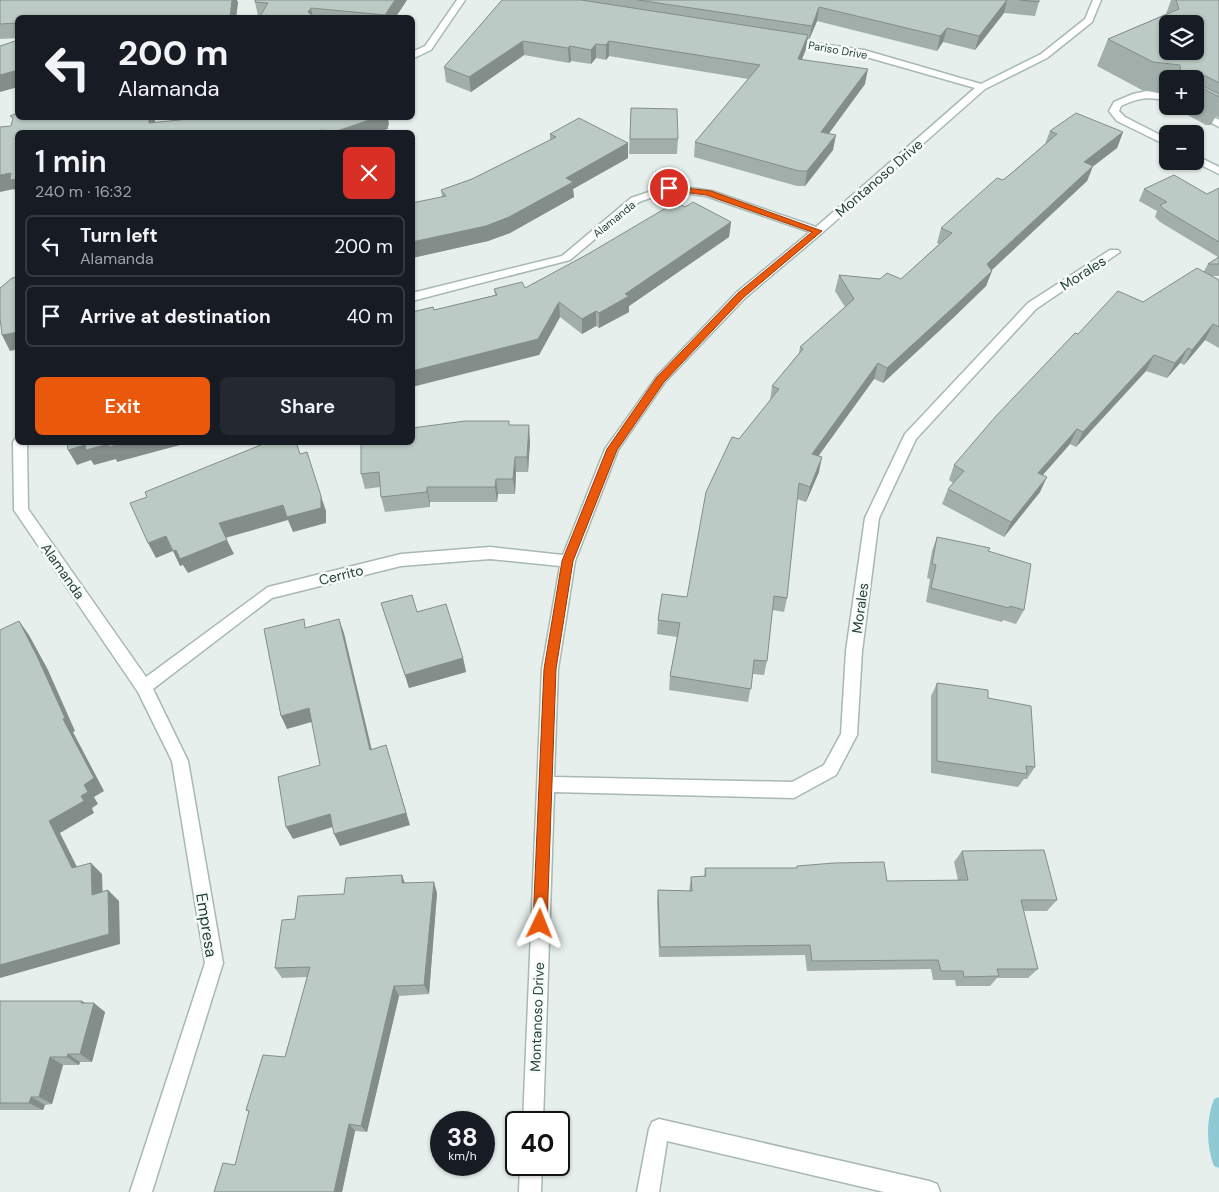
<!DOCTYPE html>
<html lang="en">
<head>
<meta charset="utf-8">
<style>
  body { margin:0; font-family:"DM Sans",sans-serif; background:#242831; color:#f1f3f6; height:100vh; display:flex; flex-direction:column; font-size:19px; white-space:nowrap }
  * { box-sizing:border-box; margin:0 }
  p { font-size:16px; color:#9ea1a6 }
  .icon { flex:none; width:28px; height:28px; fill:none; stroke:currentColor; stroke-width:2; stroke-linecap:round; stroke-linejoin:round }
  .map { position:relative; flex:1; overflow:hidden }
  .details { position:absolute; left:15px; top:130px; width:400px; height:315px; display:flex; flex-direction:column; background:#171b24; border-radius:8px; box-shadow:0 1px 4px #0004 }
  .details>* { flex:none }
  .top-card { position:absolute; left:15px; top:15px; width:400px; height:105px; border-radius:8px; box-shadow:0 1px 4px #0004; background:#171b24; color:#f1f3f6; overflow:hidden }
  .buttons { position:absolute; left:1159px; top:15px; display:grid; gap:10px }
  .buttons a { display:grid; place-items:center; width:45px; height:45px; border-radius:8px; background:#171b24; box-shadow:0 1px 4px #0004; font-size:25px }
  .speed { position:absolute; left:430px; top:1111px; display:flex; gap:10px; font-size:25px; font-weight:700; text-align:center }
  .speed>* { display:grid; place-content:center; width:65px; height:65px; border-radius:50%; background:#171b24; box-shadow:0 1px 4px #0004; line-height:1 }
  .speed small { font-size:12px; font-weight:400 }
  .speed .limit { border:2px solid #111; border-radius:8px; background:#fff; color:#111 }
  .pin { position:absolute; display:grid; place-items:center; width:42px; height:42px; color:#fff; margin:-21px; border:2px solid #fff; border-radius:50%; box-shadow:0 1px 5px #0007 }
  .me { position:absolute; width:55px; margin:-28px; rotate:2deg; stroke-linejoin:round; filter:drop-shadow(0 0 4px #0008) }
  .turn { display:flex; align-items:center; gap:18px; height:105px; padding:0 20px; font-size:22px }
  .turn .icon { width:65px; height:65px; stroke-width:2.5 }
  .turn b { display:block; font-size:35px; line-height:42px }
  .round { display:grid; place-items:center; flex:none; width:52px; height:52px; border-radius:8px; background:#242831 }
  .head { display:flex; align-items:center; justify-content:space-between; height:85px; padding:0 20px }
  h1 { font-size:30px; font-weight:600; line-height:38px }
  .action { display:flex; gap:10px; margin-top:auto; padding:10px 20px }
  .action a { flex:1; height:58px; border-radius:8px; background:#ea580c; color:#fff; font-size:20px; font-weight:600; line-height:58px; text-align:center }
  .action a+a { background:#242831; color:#f1f3f6 }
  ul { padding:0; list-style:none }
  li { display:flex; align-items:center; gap:15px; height:62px; margin:0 10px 8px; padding:0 10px; border:2px solid #363941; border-radius:8px }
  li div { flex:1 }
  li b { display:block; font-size:19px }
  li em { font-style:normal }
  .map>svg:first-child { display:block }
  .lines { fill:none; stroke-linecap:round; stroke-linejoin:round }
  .stream { fill:#8ec9d4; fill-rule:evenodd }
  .minor-casing { stroke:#a8b8b2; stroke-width:3 }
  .minor { fill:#fff; fill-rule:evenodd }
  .wall { fill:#a1aea9 }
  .shaded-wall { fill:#838d89 }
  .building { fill:#bbcac4; stroke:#838d89; fill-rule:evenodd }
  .route { fill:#ea580c; stroke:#983908 }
  .labels { text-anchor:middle; stroke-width:5; stroke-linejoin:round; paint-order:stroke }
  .far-street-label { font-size:11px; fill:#24423a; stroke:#f7fbf9 }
  .street-label { font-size:14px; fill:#24423a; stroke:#f7fbf9 }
  .near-street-label { font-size:16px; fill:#24423a; stroke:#f7fbf9 }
</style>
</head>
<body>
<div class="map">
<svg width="1219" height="1192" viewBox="0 0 1219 1192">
  <rect width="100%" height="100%" fill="#e6efeb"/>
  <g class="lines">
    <path class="stream" d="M1219 1097V1168L1214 1166C1206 1146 1206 1119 1214 1099Z"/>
    <defs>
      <path id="minor" d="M457 0H465L431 50 412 59V52L425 46Z
        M1093 0H1101L1092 22 1047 58 985 89 822 233 745 298 665 382 618 450 575 561 558 669 554 777 792 782 824 765 841 734 846 651 865 518 905 434 1028 303 1110 250H1118L1120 252 1036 309 916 439 879 518 862 651 857 735 836 775 794 798 554 792 543 1122H523L542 669 560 566 490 559 401 566 272 598 153 689 188 761 223 963 152 1192H130L205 963 172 761 138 692 14 510 13 442 15 439 18 438V442H27L28 509 146 677 268 587 401 554 490 547 563 555 605 449 657 376 737 292 810 232 706 196 670 191 639 202 570 260 412 301V293L562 256 631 198 669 185 712 191 816 227 975 88 863 56 784 43V39L864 50 981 84 1041 54 1085 19Z
        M1147 91 1168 95V101C1149 96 1138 98 1121 106L1119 111 1125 117 1168 139V146L1117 121 1109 111 1114 102 1133 94Z
        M1180 106H1193L1219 120V127Z
        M1195 155 1219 167V174L1193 161Z
        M659 1119 929 1181 937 1184 940 1192H884L667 1141 659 1192H637L649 1129 652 1122Z
        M520 1165H542L541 1192H519Z"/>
    </defs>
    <use href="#minor" class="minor-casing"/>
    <use href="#minor" class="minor"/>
  </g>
  <path class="wall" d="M0 0 238 2 236 18H18V38L0 39Z
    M407 0 395 18H259L260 17 258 16 255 2Z
    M502 0H1039V2L1035 16 1004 13 975 50 943 42 937 51 817 21 809 40H807L806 49 802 59 865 84 829 133 833 150 805 186H797L694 157 695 142 748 79 609 56 606 60 596 58 591 64 571 61 569 63 524 55 471 92 446 82 444 67Z
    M1171 0H1219V118L1216 116 1211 125H1206L1171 106H1195V79H1168V104L1163 102 1167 93 1142 90 1097 66 1108 39 1166 14Z
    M631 108 678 139 677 154H629Z
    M1050 131 1123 132 1117 148 1093 166 1087 181 992 270 986 286 953 318 883 383 874 379 819 455V472L806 502 797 499 787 598 784 612 772 610 767 661 764 675 753 674 748 702 669 690 670 676 677 637 657 634 658 620 687 597 739 439 770 401 772 386 799 353 800 347 845 307 835 291 839 275 880 279H901L939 244 937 243 941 228 1003 180 1045 144Z
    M550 134 628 143V158L573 189 574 197 510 233 488 241 412 258V203L442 197 441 190 472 179 550 140Z
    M1219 188V276H1212L1219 280V348L1205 340 1184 365 1180 363 1167 378 1146 371 1076 447 1070 444 1043 475 1040 492 1004 537 942 504 948 489 953 483 949 480 954 465 1078 334 1143 302 1204 271 1208 264 1218 257 1160 222 1155 217 1157 211 1139 201 1144 189 1207 194Z
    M685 207 731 222 729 237 629 306V312L599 328 596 326 582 334 560 317 539 355 434 310 495 295 494 289 525 288Z
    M510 425 530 441 528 472H516L515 494H498L497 502H430V507L385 512 381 497 380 487 365 489 361 474Z
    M937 537 989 551 1024 610 1016 624 1003 620 1002 622 926 602 930 579 927 578 932 551Z
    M381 603 417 612 463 658 466 672 409 688Z
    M937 683 988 698 1035 767 1027 779H1024L1018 787 931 773V696Z
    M962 851 1057 900 1047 911H1023L1038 969 1028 978H997L990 986H956L955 980H933L931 969 807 971 805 955 659 957 657 901 658 890 689 891 691 877 704 876 705 868H796L797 866 887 881 958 880 954 862Z
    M405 883 437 893 429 994 399 996 367 1132 355 1131 342 1192H214L235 1165 249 1112 246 1110 285 1057 307 977 282 978 275 968 295 919 344 894Z
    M0 1001H82L85 1003 105 1012 92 1062H80L79 1065H63L52 1104 45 1105 43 1110H0Z"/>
  <path class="shaded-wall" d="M232 0H237L238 2 236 18H230Z
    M395 0H407L395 18H385V15Z
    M1007 0 1004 13 975 50 979 36Z
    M819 7 817 21 809 40 812 26Z
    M311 8 313 18 308 12Z
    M947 28 943 42 937 51 940 36Z
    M808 35 806 49 796 74 798 59Z
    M523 41 524 55 471 92 469 77Z
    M609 41V56L606 60V45Z
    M596 44V58L591 64V50Z
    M570 46 571 61 569 63 568 48Z
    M868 69 865 84 819 147 821 132Z
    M18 70V87L0 92V75Z
    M28 118H120L41 127Z
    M149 118H153L155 120V132L149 123Z
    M375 118H388L389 125 388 126V129L378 132H334Z
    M323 130 324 132H310Z
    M1123 132 1117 148 1078 178 1084 162Z
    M836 135 833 150 805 186 807 171Z
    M628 143V158L573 189 574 197 510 233 488 241 412 258V242L566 178Z
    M1093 166 1087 181 982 279 987 264Z
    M11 173 18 179V195L14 189 0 192V175Z
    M731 222 729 237 629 306V312L599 328V313L625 294Z
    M992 271 986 286 953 318 883 383 887 368Z
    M559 302 560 317 539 355 412 387V371Z
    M596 311V326L582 334V319Z
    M1213 324 1205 340 1184 365 1192 350Z
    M18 332V349L10 351 2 335Z
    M1188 348 1180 363 1167 378 1175 363Z
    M1154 355 1146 371 1076 447 1083 432Z
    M878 363 874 379 809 469 812 454Z
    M529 425 530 441 528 472 527 457Z
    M1077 429 1070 444 1031 488 1038 473Z
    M126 442H191L117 462 116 459 94 465 91 460 77 465 68 450 85 445Z
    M515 457 516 472 515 494 513 479Z
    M822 457 819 472 806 502 810 487Z
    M1047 477 1040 492 1004 537 1011 522Z
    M496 479 498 494 497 502 495 487Z
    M427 487 430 502V507L427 492Z
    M321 496 326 511V523L293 532 288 520 225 538 219 523 283 505Z
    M166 536 173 551 156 558 148 543Z
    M227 540 234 554 188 573 183 565 180 566 173 551Z
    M339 619 344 633 375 763 370 750Z
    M19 621 29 635 48 670 75 731 73 732 104 791 94 797 98 804 92 808 94 813 60 833 83 879 72 868 49 821 81 796 84 785 63 719Z
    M463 658 466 672 409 688 405 675Z
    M309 708 315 721 287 729 281 716Z
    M386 745 410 825 340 846 334 834Z
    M330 814 336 826 293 839 286 827Z
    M91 863 102 874 103 906 92 895Z
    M402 875 406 886 402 883Z
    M434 882 437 893 429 994 424 985Z
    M108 890 119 901 120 944 0 978V965Z
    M394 986 399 996 367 1132 361 1126Z
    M82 1001 92 1009 94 1003 105 1012 92 1062 80 1054 81 1003Z
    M68 1054 80 1062 79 1065 67 1057Z
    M50 1057 63 1065 52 1104 39 1097Z
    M31 1097 45 1105 43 1110 29 1103Z
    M349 1124 355 1131 342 1192H334Z"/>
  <path class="building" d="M0 0H232L230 18H18V23L0 24Z
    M255 0H395L385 15 311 8 308 12 315 18H259L268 3 255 2Z
    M502 0H581L808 35 798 59 868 69 821 132 836 135 807 171H799L695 142 760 65 609 41 606 45 596 44 591 50 570 46 568 48 523 41 469 77 444 67Z
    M638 0H1007L979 36 947 28 940 36 819 7 812 26Z
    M1020 0H1039V2Z
    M1176 0H1219V83L1206 76 1191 77V79H1184L1175 74 1181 75 1180 65 1153 62 1108 39 1179 9ZM1168 24H1195V51H1168Z
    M18 40V70L0 75V46Z
    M1195 82 1219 94V97L1195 84Z
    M631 108 677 109 678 139H630Z
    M18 113V118H28L29 119H55L66 118H149V123L199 118H375L334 132H324L323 130 310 132H18V179L10 180 11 173 0 175V127L11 126 13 118 10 116Z
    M1076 113 1123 132 1084 162 1093 166 987 264 992 271 958 303 887 368 878 363 812 454 822 457 810 487 799 483 787 598 774 596 767 661 754 660 751 689 670 676 680 623 658 620 662 594 687 597 706 492 732 437 739 439 779 389 772 386 803 349 800 347 854 299 839 275 880 279 887 273 901 279 952 233 941 228 997 178 1003 180 1013 172 1057 134 1050 131Z
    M579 118 628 143 566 178 573 182 509 217 486 226 412 242V203L446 196 441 190 472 179 556 137 550 134Z
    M1174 175 1207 194 1219 188V242L1165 210 1160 205 1167 202 1144 189Z
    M676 202 685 207 693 202 731 222 625 294 629 296 599 313 596 311 582 319 559 302 538 339 412 371V312L433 307 434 310 497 295 494 289 522 282 525 288 588 254Z
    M1219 257V264H1208Z
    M1197 268 1219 280V327L1213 324 1192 350 1188 348 1175 363 1154 355 1083 432 1077 429 1038 473 1047 477 1011 522 948 489 964 471 954 465 996 416 1075 333 1078 334 1118 291 1143 302Z
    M18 277V332L2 335 0 318V288L12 278Z
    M465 421H509V425H529L527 457H515L513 479H496L495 487H427V492L381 497 379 472 361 474V442H412V428Z
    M67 442H126L109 447V444L86 450 85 445 68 450Z
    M268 442H296L300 454 307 452 321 496V508L287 517 283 505 219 523 227 540 180 559 176 550 173 551 166 536 148 543 130 503 147 497 145 492Z
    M937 537 990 548 988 551 1031 564 1024 610 1010 606 1009 608 931 588 936 565 932 564Z
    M412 595 417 612 446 604 463 658 405 675 381 603Z
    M304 619 305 628 339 619 370 750 386 745 406 813 334 834 330 814 286 827 278 777 320 765 309 708 281 716 264 629Z
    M19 621 37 656 65 718 63 719 94 778 84 785 88 792 81 796 84 801 49 821 72 868 91 863 92 895 108 890 109 934 0 965V630Z
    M937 683 988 690V698L1031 706 1035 767 1026 766 1027 774 937 761Z
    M1044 850 1057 900H1021L1038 969H997L999 976 964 977 963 971H941L938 960 812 961 810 945 660 947 658 890 692 891 691 877 706 876 705 868H797V866L834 863 884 862 887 881 968 880 962 851Z
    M402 875V883L434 882 424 985 394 986 361 1126 349 1124 334 1192H214L223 1163 235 1165 249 1111 246 1110 263 1055 285 1057 310 967 275 968 282 920 295 919 298 896 344 894 346 878Z
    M0 1001H82L81 1003H94L80 1054H68L67 1057H50L39 1097H31L29 1103H0Z"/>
  <path class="route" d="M669 186 711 191 822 231 744 297 664 382 617 450 573 561 556 669 547 924 545 929 540 931 535 929 533 924 544 669 562 561 607 449 657 377 738 293 812 232 706 195 666 190V187Z"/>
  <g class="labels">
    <g class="far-street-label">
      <text transform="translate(838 50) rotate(10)" y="4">Pariso Drive</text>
      <text transform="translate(614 219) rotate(-39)" y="4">Alamanda</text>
    </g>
    <g class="street-label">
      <text transform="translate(879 178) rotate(-41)" y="5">Montanoso Drive</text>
      <text transform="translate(1083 273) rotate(-33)" y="5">Morales</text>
      <text transform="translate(63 571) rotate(55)" y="5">Alamanda</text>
      <text transform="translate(341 575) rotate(-14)" y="5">Cerrito</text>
      <text transform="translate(860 608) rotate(-82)" y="5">Morales</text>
      <text transform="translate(537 1017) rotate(-88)" y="5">Montanoso Drive</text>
    </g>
    <g class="near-street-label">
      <text transform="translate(207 925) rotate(81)" y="6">Empresa</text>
    </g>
  </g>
</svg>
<div class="buttons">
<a><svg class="icon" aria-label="layers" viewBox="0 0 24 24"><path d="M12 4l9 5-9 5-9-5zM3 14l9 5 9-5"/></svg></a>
<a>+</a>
<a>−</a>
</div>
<div class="speed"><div>38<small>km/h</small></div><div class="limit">40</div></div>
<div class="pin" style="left:669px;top:188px;background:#d93025"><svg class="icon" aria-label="arrive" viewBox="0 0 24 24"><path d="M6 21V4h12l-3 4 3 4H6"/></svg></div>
<svg class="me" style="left:540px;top:924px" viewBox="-20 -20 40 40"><path d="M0-17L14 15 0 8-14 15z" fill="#ea580c" stroke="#fff" stroke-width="4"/></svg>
<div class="top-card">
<div class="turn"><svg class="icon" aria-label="left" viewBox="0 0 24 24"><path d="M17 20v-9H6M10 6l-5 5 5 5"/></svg><div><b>200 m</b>Alamanda</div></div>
</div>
<section class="details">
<div class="head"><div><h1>1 min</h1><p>240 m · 16:32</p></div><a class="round" style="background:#d93025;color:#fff"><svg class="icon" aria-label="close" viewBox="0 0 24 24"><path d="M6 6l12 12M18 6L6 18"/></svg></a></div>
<ul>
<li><svg class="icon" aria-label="left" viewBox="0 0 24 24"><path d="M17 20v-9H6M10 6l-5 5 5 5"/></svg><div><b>Turn left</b><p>Alamanda</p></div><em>200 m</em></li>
<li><svg class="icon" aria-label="arrive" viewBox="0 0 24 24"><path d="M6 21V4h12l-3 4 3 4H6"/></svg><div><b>Arrive at destination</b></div><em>40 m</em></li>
</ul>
<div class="action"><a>Exit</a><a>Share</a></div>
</section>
</div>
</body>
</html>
